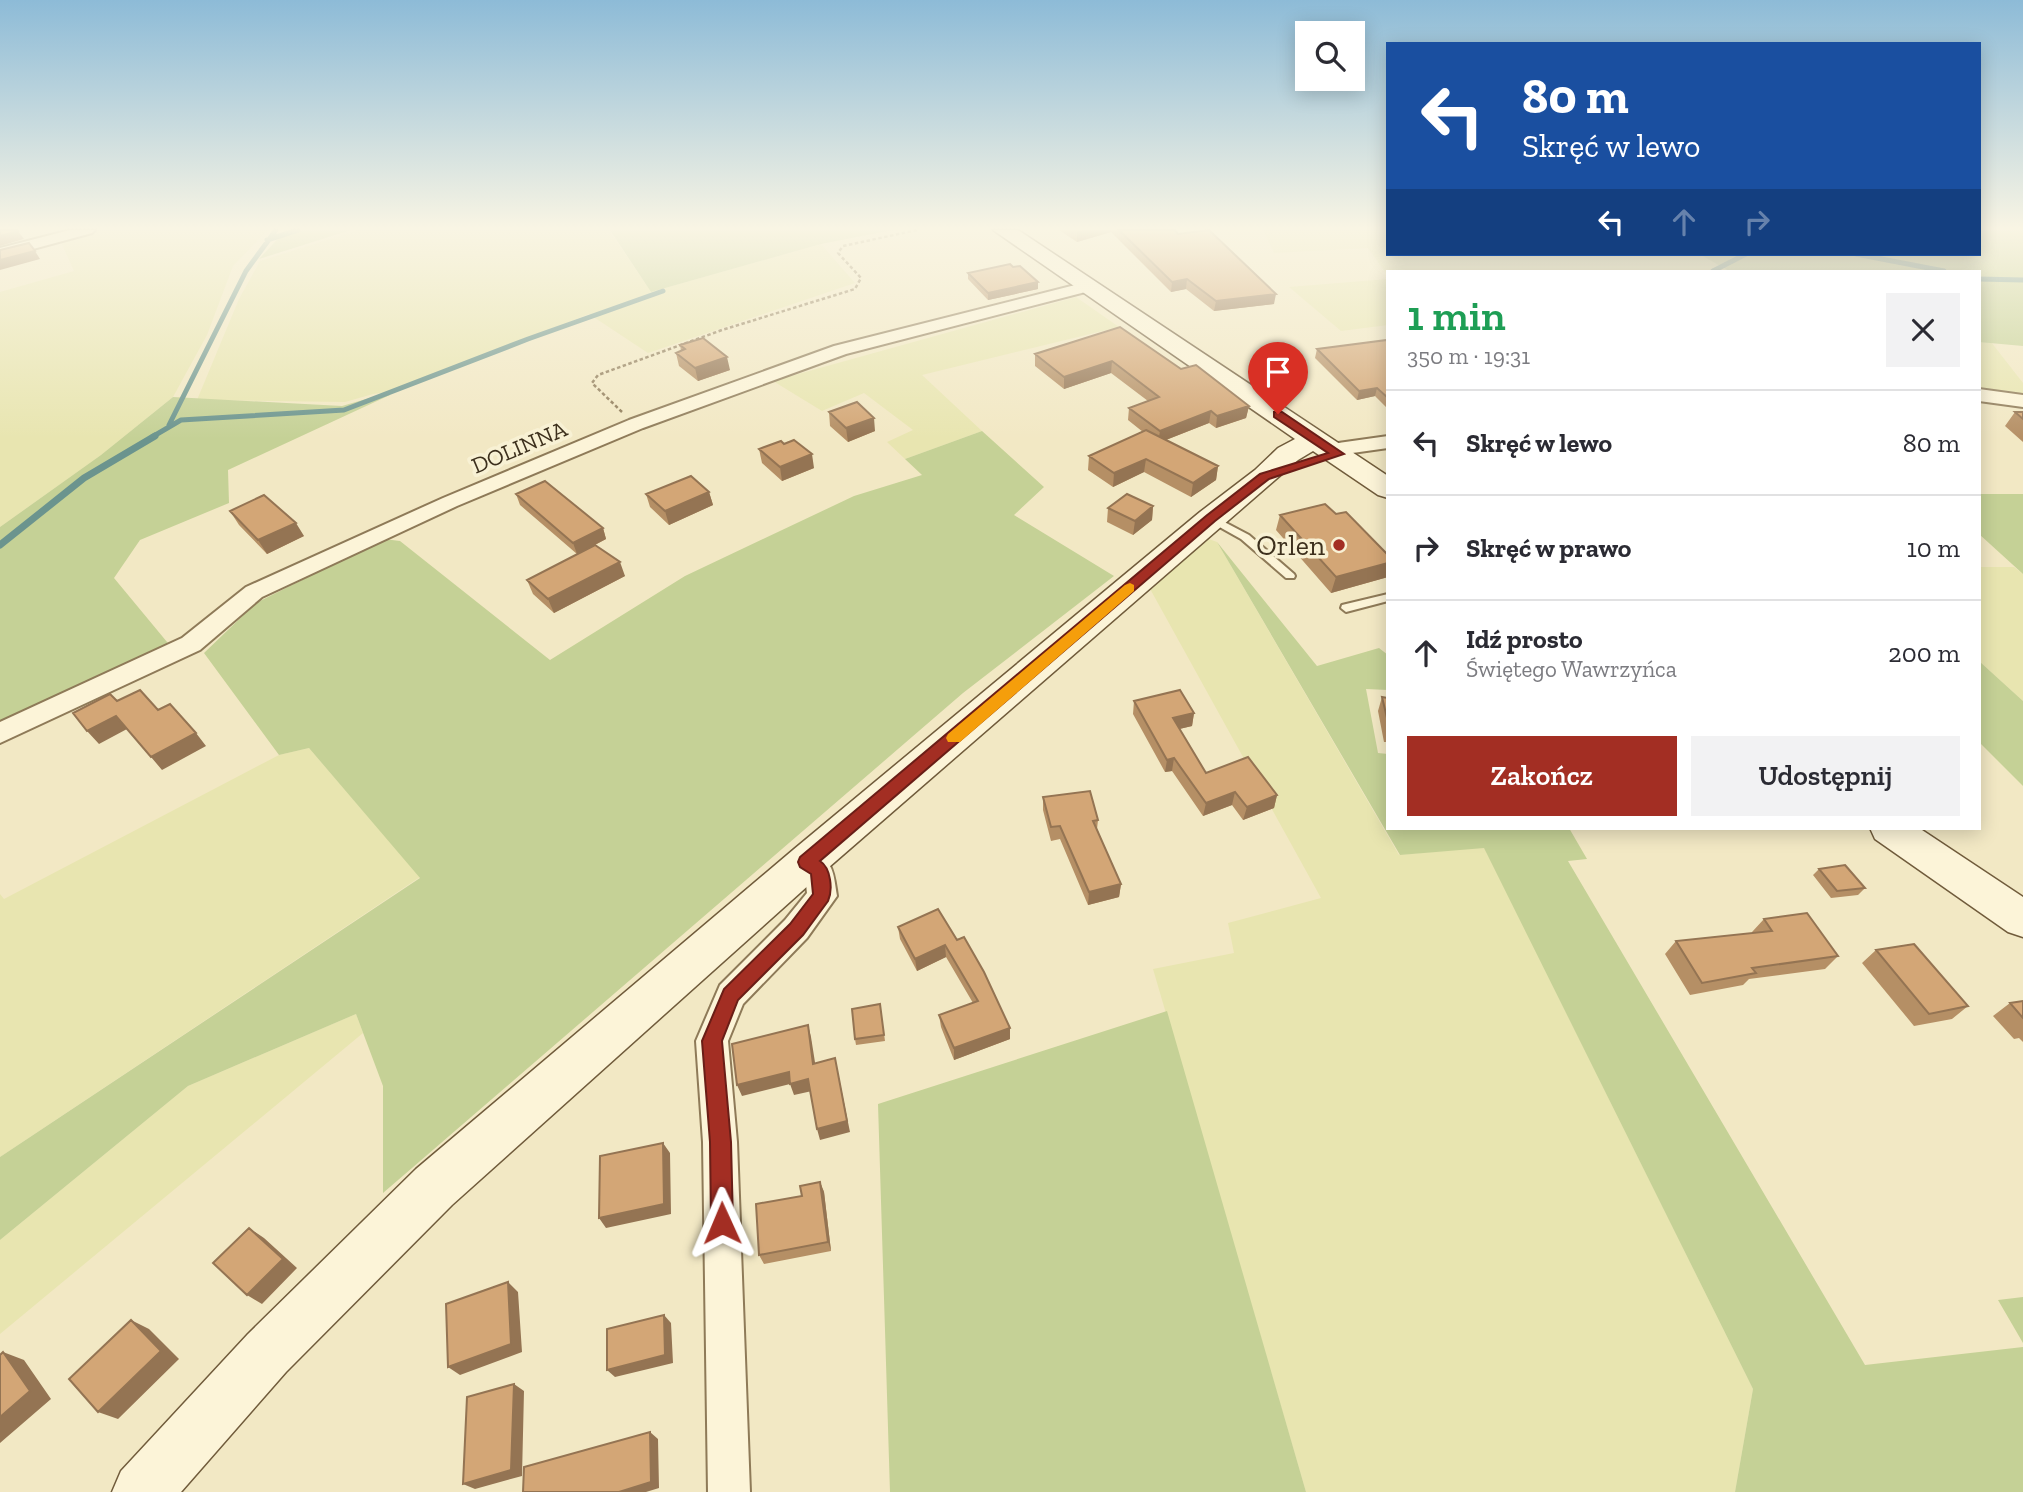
<!DOCTYPE html>
<html lang="pl">
<head>
<meta charset="utf-8">
<style>
  body { margin:0; font-family:"Zilla Slab",serif; background:#f2f2f3; color:#2b2b33; height:100vh; display:flex; flex-direction:column; font-size:26px; white-space:nowrap }
  * { box-sizing:border-box; margin:0 }
  p { font-size:23px; color:#7c7c81 }
  .icon { flex:none; width:38px; height:38px; fill:none; stroke:currentColor; stroke-width:2; stroke-linecap:round; stroke-linejoin:round }
  .map { position:relative; flex:1; overflow:hidden }
  .sheet { position:absolute; left:1386px; top:270px; width:595px; height:560px; display:flex; flex-direction:column; background:#fff; border-radius:0px; box-shadow:0 4px 18px #0003 }
  .sheet>* { flex:none }
  .banner { position:absolute; left:1386px; top:42px; width:595px; height:214px; border-radius:0px; box-shadow:0 4px 18px #0003; background:#1a4fa0; color:#fff; overflow:hidden }
  .controls { position:absolute; left:1295px; top:21px; display:grid; gap:14px }
  .controls a { display:grid; place-items:center; width:70px; height:70px; border-radius:0px; background:#fff; box-shadow:0 4px 18px #0003; font-size:35px }
  .pin { position:absolute; display:grid; place-items:center; width:60px; height:60px; color:#fff; margin:-72px -30px; border-radius:50% 50% 50% 0; rotate:-45deg; box-shadow:0 0 7px #0007 }
  .pin .icon { rotate:45deg }
  .me { position:absolute; width:77px; margin:-38px; rotate:359deg; stroke-linejoin:round; filter:drop-shadow(0 0 5px #0008) }
  .turn { display:flex; align-items:center; gap:24px; height:147px; padding:0 21px; font-size:32px }
  .turn .icon { width:91px; height:91px; stroke-width:2.5 }
  .turn b { display:block; font-size:49px; line-height:60px }
  .lanes { display:flex; align-items:center; height:66px; padding:0 21px; background:#0003; justify-content:center; gap:35px; direction:ltr }
  .lanes .off { opacity:.35 }
  .round { display:grid; place-items:center; flex:none; width:74px; height:74px; border-radius:0px; background:#f2f2f3 }
  .head { display:flex; align-items:center; justify-content:space-between; height:119px; padding:0 21px }
  h1 { font-size:42px; font-weight:600; line-height:52px; color:#1e9e55 }
  .primary-button { display:flex; gap:14px; margin-top:auto; padding:14px 21px }
  .primary-button a { flex:1; height:80px; border-radius:0px; background:#a32e23; color:#fff; font-size:28px; font-weight:600; line-height:80px; text-align:center }
  .primary-button a+a { background:#f2f2f3; color:#2b2b33 }
  ul { padding:0; list-style:none }
  li { display:flex; align-items:center; gap:21px; height:105px; padding:0 21px; border-top:2px solid #e1e1e2 }
  li div { flex:1 }
  li b { display:block; font-size:26px }
  li em { font-style:normal }
  .map>svg:first-child { display:block }
  .farmland { fill:#e8e5b0 }
  .green { fill:#c5d196 }
  .lines { fill:none; stroke-linecap:round; stroke-linejoin:round }
  .stream-far1 { stroke:#6b948e; stroke-width:5 }
  .stream { stroke:#6b948e; stroke-width:7 }
  .lane-casing { stroke:#8e7a58; stroke-width:4 }
  .street-casing { stroke:#8e7a58; stroke-width:4 }
  .secondary-casing { stroke:#705b3b; stroke-width:3 }
  .path { stroke:#8e7a58; stroke-width:2.5; stroke-dasharray:3.5 2.5; stroke-linecap:butt }
  .lane { fill:#fcf4d8; fill-rule:evenodd }
  .street { fill:#fcf4d8; fill-rule:evenodd }
  .secondary { fill:#fcf4d8; fill-rule:evenodd }
  .wall { fill:#b58f65 }
  .shaded-wall { fill:#947453 }
  .building { fill:#d3a676; stroke:#947453; stroke-width:2 }
  .route { fill:#a32e23; stroke:#6a1e17; stroke-width:2 }
  .slow { fill:#f59e0b }
  .poi-dot { fill:#a32e23; stroke:#f8f1d4; stroke-width:2.5 }
  .labels { text-anchor:middle; stroke-width:7; stroke-linejoin:round; paint-order:stroke }
  .far-street-label { font-size:23px; fill:#3d301d; stroke:#f8f1d4 }
  .poi-label { font-size:28px; fill:#3d301d; stroke:#f8f1d4; text-anchor:end }
</style>
</head>
<body>
<div class="map">
<svg width="2023" height="1492" viewBox="0 0 2023 1492">
  <rect width="100%" height="100%" fill="#f2e8c4"/>
  <path class="farmland" d="M96 230H268L233 266 207 335 173 397 101 455 0 527V292L74 271 60 240Z
    M358 230H609L651 292 821 244 855 283 648 353 589 314 398 391 373 394 345 402 197 400 239 299 260 261Z
    M1263 230H1388V254H1699L1729 271H1388V276L1368 248 1274 253Z
    M1388 279V325L1341 331 1289 287Z
    M1076 297 1119 327 922 375 982 431 905 459 887 442 913 430 864 393 822 411 773 381Z
    M1979 342H1991L2023 383V397L1979 391Z
    M1206 538 1217 542 1399 855 1484 847 1753 1389 1735 1492H1306L1153 969 1234 953 1228 923 1321 898 1149 587Z
    M1979 567H2014L2023 574V701L1979 661Z
    M309 748 420 877 0 1157V894L4 899 279 755Z
    M356 1014 363 1033 0 1334V1240L188 1086Z"/>
  <path class="green" d="M286 230H351L259 259Z
    M610 230H893L821 244 651 292Z
    M1979 230H2023V346L1979 342V271H1729L1699 254H1979Z
    M380 395H390L228 470 229 503 140 540 114 578 172 648 0 729V527L101 455 173 397 342 406Z
    M982 431 1044 487 1014 515 1114 576 963 693 383 1193V1086L356 1014 188 1086 0 1240V1157L420 878 309 748 279 755 204 653 256 603 384 539 400 541 550 660 685 576 854 496 922 475 905 459Z
    M1979 494H2023V574L1979 534Z
    M1217 542 1317 666 1379 648 1388 655V690L1366 689 1378 753 1388 754V828H1569L1587 859 1568 861 1865 1365 2023 1347V1492H1735L1753 1389 1484 848 1400 855Z
    M1979 661 2023 701V786L1979 742Z
    M1167 1011 1306 1492H890L878 1104Z
    M2023 1297V1343L1998 1300Z"/>
  <g class="lines">
    <path class="stream-far1" d="M267 240 298 230
      M1856 254 1944 271
      M1713 271 1746 254
      M1979 279 2023 280
      M169 425 246 271 276 230
      M152 437 181 420 344 410 528 339 663 291"/>
    <path class="stream" d="M0 545 84 478 155 436"/>
    <defs>
      <path id="lane" d="M1211 515 1249 535 1294 574 1295 576 1294 578H1286L1241 539 1207 520V516Z
        M1388 594V601L1346 612 1341 608 1342 605Z"/>
      <path id="street" d="M70 230H95L92 233 0 258V248Z
        M1091 281 1099 286 1097 289 846 354 643 428 457 506 262 597 200 650 0 743V722L182 638 246 587 443 498 629 420 834 346Z
        M1979 389 2023 395V407L1979 401Z
        M1388 436V448L1331 456 1324 454 1321 450 1324 446 1331 444Z
        M807 850C834 860 833 870 837 896L807 938 743 1004 728 1041 737 1142 750 1492H708L703 1142 696 1041 720 985 785 920 807 893 805 876 797 870 793 862 797 854Z"/>
      <path id="secondary" d="M993 230H1018L1388 476V498L1378 495 1313 451 1298 460 821 874 452 1205 286 1372 181 1492H112L121 1471 248 1334 416 1169 793 850 1200 512 1255 470 1278 448 1295 439Z
        M1870 828H1919L2023 897V937L2008 932 1875 839Z"/>
    </defs>
    <use href="#lane" class="lane-casing"/>
    <use href="#street" class="street-casing"/>
    <use href="#secondary" class="secondary-casing"/>
    <path class="path" d="M622 412 592 383 598 375 722 330 855 289 861 278 838 253 843 246 917 230"/>
    <use href="#lane" class="lane"/>
    <use href="#street" class="street"/>
    <use href="#secondary" class="secondary"/>
  </g>
  <path class="wall" d="M1059 230H1175L1178 234 1274 304 1214 311 1186 289 1171 292 1111 232 1077 242Z
    M968 273 1038 289 988 300 968 279Z
    M1120 327 1181 369 1249 406 1246 418 1216 428 1209 423 1166 440 1218 466 1216 480 1191 497 1144 472 1113 487 1088 470 1089 456 1143 432 1128 420 1129 408 1148 401 1111 373 1064 389 1035 366V354Z
    M1387 340 1388 409 1375 396 1357 400 1315 358 1317 349Z
    M680 345 730 370 698 381 679 366 676 353 681 351Z
    M829 412 875 431 848 442 830 426Z
    M2015 412H2023V442L2005 426Z
    M759 449 814 468 782 481 762 463Z
    M709 492 713 505 669 525 650 507 646 494Z
    M516 494 603 528 606 539 595 545 625 576 554 613 533 594 527 580 577 554 520 505Z
    M1153 506 1152 520 1133 535 1107 522 1108 508Z
    M230 511 304 536 267 554 239 525Z
    M1336 514 1388 555V577L1331 593 1276 530 1280 515Z
    M1382 697 1388 698V742H1384L1378 711Z
    M1134 701 1194 713 1192 726 1179 729 1206 773 1277 795 1274 808 1243 820 1232 805 1203 816 1172 771 1165 772 1133 714Z
    M1043 797 1098 820 1097 829 1121 884 1119 897 1088 905 1060 839 1051 841 1043 810Z
    M1819 869 1865 888 1858 895 1831 898 1813 875Z
    M938 909 1010 1039 954 1060 941 1027 939 1015 973 1003 946 957 917 971 900 939 898 927Z
    M1764 919 1838 956 1825 969 1749 979 1743 985 1690 995 1665 954 1676 941 1752 933V932Z
    M1876 950 1968 1006 1952 1019 1914 1026 1862 963Z
    M2023 1001V1042L2019 1038 2014 1039 1993 1016 2010 1003Z
    M880 1004 885 1041 856 1045 855 1039Z
    M820 1182 824 1192 831 1251 764 1264 759 1255 802 1196Z"/>
  <path class="shaded-wall" d="M1085 230H1111V232L1077 242V232Z
    M18 231 24 239 0 246V236Z
    M35 251 40 259 0 270V260Z
    M1187 279 1186 289 1171 292 1172 282Z
    M1038 282V289L988 300V293Z
    M1276 294 1274 304 1214 311 1216 301Z
    M727 357 730 370 698 381 695 368Z
    M1112 361 1111 373 1064 389V377Z
    M1377 388 1375 396 1357 400 1359 391Z
    M1249 406 1246 418 1216 428 1217 416Z
    M1211 411 1209 423 1158 443 1160 431Z
    M874 418 875 431 848 442 846 428Z
    M812 454 814 468 782 481 780 467Z
    M1146 459 1144 472 1113 487 1114 473Z
    M1218 466 1216 480 1191 497 1193 483Z
    M709 492 713 505 669 525 665 511Z
    M1153 506 1152 520 1133 535 1135 521Z
    M296 523 304 536 267 554 258 540Z
    M603 528 606 539 577 554 573 543Z
    M620 562 625 576 554 613 548 599Z
    M1388 563V577L1331 593 1336 577Z
    M1194 713 1192 726 1171 731 1173 718Z
    M116 716 127 729 99 744 87 731Z
    M196 733 206 746 162 770 151 757Z
    M1174 758 1172 771 1165 772 1167 760Z
    M1235 792 1232 805 1203 816 1206 803Z
    M1277 795 1274 808 1243 820 1247 807Z
    M1121 884 1119 897 1088 905 1089 892Z
    M945 945 946 957 917 971 915 959Z
    M808 1025 811 1037 817 1075 813 1064Z
    M1010 1028V1039L954 1060V1048Z
    M835 1058 850 1132 820 1140 817 1129Z
    M789 1072 808 1079 812 1091 794 1095 790 1084 742 1096 737 1085Z
    M663 1143 670 1153 671 1214 606 1228 599 1218Z
    M820 1182 824 1192 831 1251 828 1242Z
    M249 1228 264 1238 297 1268 262 1304 247 1295Z
    M508 1282 518 1292 522 1352 460 1375 448 1367Z
    M664 1315 671 1323 673 1363 615 1377 607 1370Z
    M131 1320 149 1329 179 1359 118 1419 98 1412Z
    M3 1352 24 1360 51 1399 0 1443V1417Z
    M514 1384 524 1391 522 1476 475 1489 463 1484Z
    M650 1432 658 1439 659 1488 646 1492H619Z"/>
  <path class="building" d="M0 230H17L18 231 0 236Z
    M1119 230H1175L1178 234 1209 230 1276 294 1216 301 1187 279 1172 282Z
    M29 243 35 251 0 260V250Z
    M1010 264 1013 267 1020 266 1038 282 988 293 968 273Z
    M1120 327 1181 369 1196 365 1249 406 1217 416 1211 411 1160 431 1129 408 1159 397 1112 361 1064 377 1035 354Z
    M703 338 727 357 695 368 676 353 685 349 680 345Z
    M1387 340 1388 398 1377 388 1359 391 1317 349Z
    M857 402 874 418 846 428 829 412Z
    M2015 412H2023V419Z
    M1146 430 1218 466 1193 483 1146 459 1114 473 1089 456Z
    M794 440 812 454 780 467 759 449 781 441 784 444Z
    M691 476 709 492 665 511 646 494Z
    M545 481 603 528 573 543 516 494Z
    M1127 494 1153 506 1135 521 1108 508Z
    M264 495 296 523 258 540 230 511Z
    M1325 504 1336 514 1346 512 1388 555V563L1336 577 1280 515Z
    M595 545 620 562 548 599 527 580Z
    M140 690 158 710 170 704 196 733 151 757 116 716 87 731 73 713 110 694 117 701Z
    M1180 690 1194 713 1173 718 1206 773 1248 757 1277 795 1247 807 1235 792 1206 803 1174 758 1167 760 1134 701Z
    M1382 697 1388 698V722Z
    M1090 791 1098 820 1093 821 1121 884 1089 892 1060 826 1051 827 1043 797Z
    M1845 865 1865 888 1837 891 1819 869Z
    M938 909 957 940 964 937 984 972 1010 1028 954 1048 939 1015 978 1001 945 945 915 959 898 927Z
    M1807 913 1838 956 1752 968 1756 973 1702 983 1676 941 1772 931 1764 919Z
    M1914 944 1968 1006 1929 1014 1876 950Z
    M2023 1001V1018L2010 1003Z
    M880 1004 884 1035 855 1039 852 1009Z
    M808 1025 813 1064 835 1058 847 1121 817 1129 808 1079 790 1084 789 1072 737 1085 732 1044Z
    M663 1143 664 1204 599 1218 600 1156Z
    M820 1182 828 1242 759 1255 756 1204 802 1196 800 1186Z
    M249 1228 283 1259 247 1295 213 1263Z
    M508 1282 511 1344 448 1367 446 1304Z
    M664 1315 665 1355 607 1370V1329Z
    M131 1320 161 1351 98 1412 69 1379Z
    M3 1352 30 1391 0 1417V1355Z
    M514 1384 511 1470 463 1484 467 1397Z
    M650 1432 651 1482 619 1492H523L524 1467Z"/>
  <linearGradient id="sky" x2="0" y2="1"><stop stop-color="#8dbbd7"/><stop offset="0.52" stop-color="#f9f5e4"/><stop offset="1" stop-color="#f9f5e4" stop-opacity="0"/></linearGradient>
  <rect width="2023" height="439" fill="url(#sky)"/>
  <path class="route" d="M1274 412H1282L1344 454 1269 479 1215 521 820 861C831 868 833 890 828 901L803 935 738 1000 722 1041 731 1142 733 1223 730 1231 722 1234 714 1231 711 1223 710 1142 702 1041 724 989 790 924 813 894 811 874 800 867 798 862 800 857 1206 516 1260 474 1328 453 1274 417Z"/>
  <path class="slow" d="M1130 583 1134 585V591L960 742H948L946 738 948 734 1125 585Z"/>
  <circle class="poi-dot" cx="1339" cy="545" r="7"/>
  <g class="labels">
    <g class="far-street-label">
      <text transform="translate(519 447) rotate(-23)" y="8">DOLINNA</text>
    </g>
    <g class="poi-label">
      <text x="1325" y="555">Orlen</text>
    </g>
  </g>
</svg>
<div class="controls">
<a><svg class="icon" aria-label="search" viewBox="0 0 24 24"><circle cx="10" cy="10" r="6"/><path d="M15 15l6 6"/></svg></a>
</div>
<div class="pin" style="left:1278px;top:414px;background:#d93025"><svg class="icon" aria-label="arrive" viewBox="0 0 24 24"><path d="M6 21V4h12l-3 4 3 4H6"/></svg></div>
<svg class="me" style="left:722px;top:1223px" viewBox="-20 -20 40 40"><path d="M0-17L14 15 0 8-14 15z" fill="#a32e23" stroke="#fff" stroke-width="4"/></svg>
<div class="banner">
<div class="turn"><svg class="icon" aria-label="left" viewBox="0 0 24 24"><path d="M17 20v-9H6M10 6l-5 5 5 5"/></svg><div><b>80 m</b>Skręć w lewo</div></div>
<div class="lanes"><svg class="icon" aria-label="left" viewBox="0 0 24 24"><path d="M17 20v-9H6M10 6l-5 5 5 5"/></svg><svg class="icon off" aria-label="ahead" viewBox="0 0 24 24"><path d="M12 20V5M6 11l6-6 6 6"/></svg><svg class="icon off" aria-label="right" viewBox="0 0 24 24"><path d="M7 20v-9h11M14 6l5 5-5 5"/></svg></div>
</div>
<section class="sheet">
<div class="head"><div><h1>1 min</h1><p>350 m · 19:31</p></div><a class="round"><svg class="icon" aria-label="close" viewBox="0 0 24 24"><path d="M6 6l12 12M18 6L6 18"/></svg></a></div>
<ul>
<li><svg class="icon" aria-label="left" viewBox="0 0 24 24"><path d="M17 20v-9H6M10 6l-5 5 5 5"/></svg><div><b>Skręć w lewo</b></div><em>80 m</em></li>
<li><svg class="icon" aria-label="right" viewBox="0 0 24 24"><path d="M7 20v-9h11M14 6l5 5-5 5"/></svg><div><b>Skręć w prawo</b></div><em>10 m</em></li>
<li><svg class="icon" aria-label="ahead" viewBox="0 0 24 24"><path d="M12 20V5M6 11l6-6 6 6"/></svg><div><b>Idź prosto</b><p>Świętego Wawrzyńca</p></div><em>200 m</em></li>
</ul>
<div class="primary-button"><a>Zakończ</a><a>Udostępnij</a></div>
</section>
</div>
</body>
</html>
